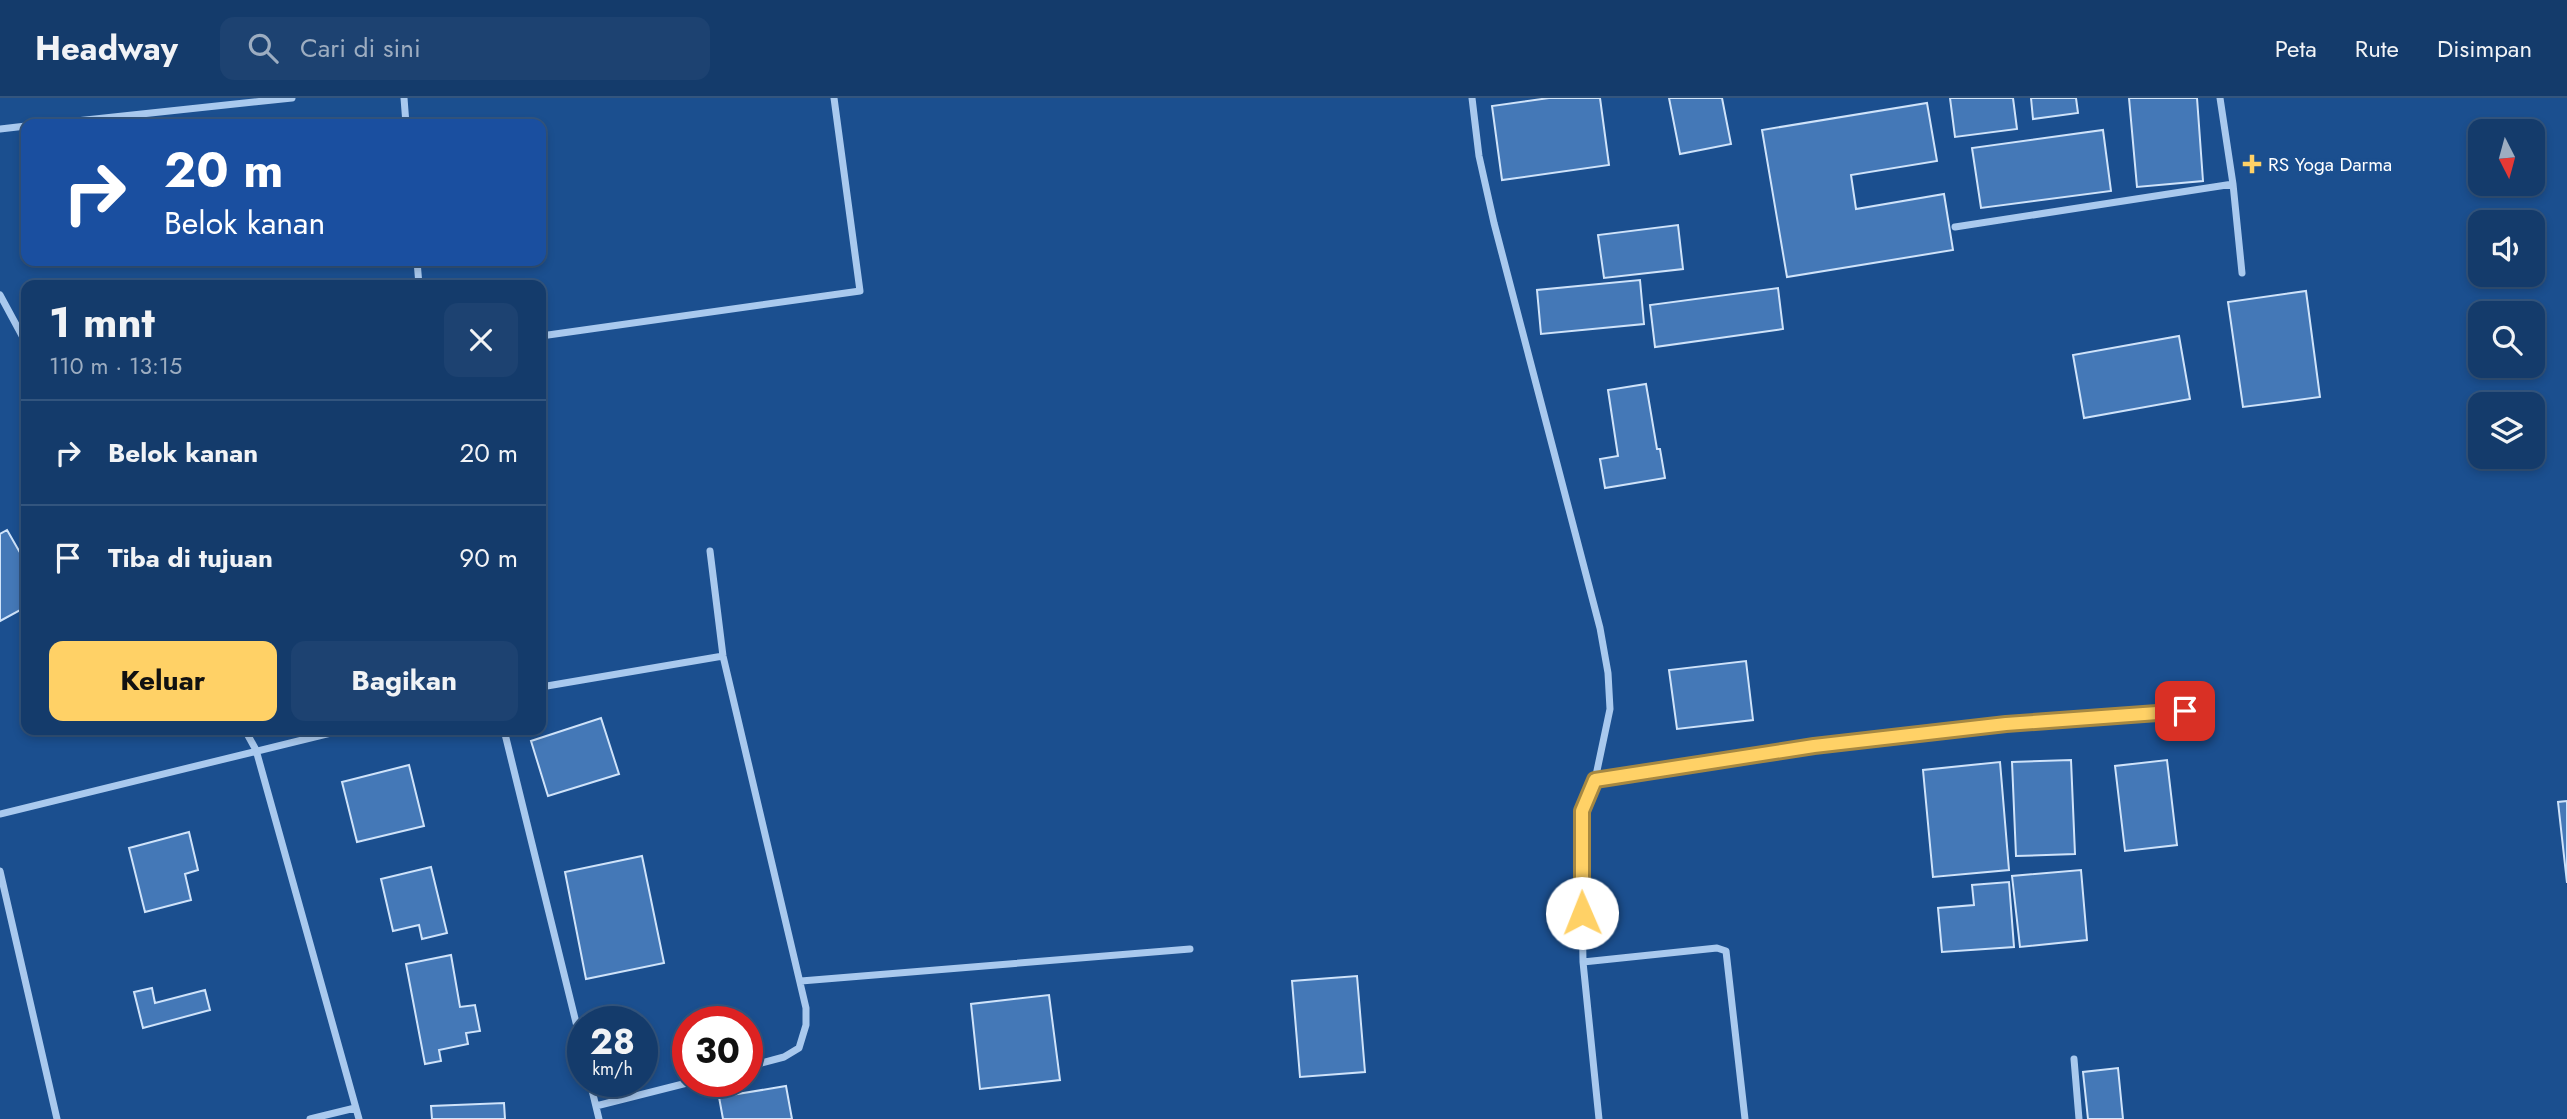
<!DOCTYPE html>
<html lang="id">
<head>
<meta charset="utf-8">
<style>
  body { margin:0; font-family:Jost,sans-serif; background:#1d4271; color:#f1f3f6; height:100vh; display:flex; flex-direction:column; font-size:26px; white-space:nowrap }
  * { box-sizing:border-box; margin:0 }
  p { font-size:23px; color:#9dadc1 }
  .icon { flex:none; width:38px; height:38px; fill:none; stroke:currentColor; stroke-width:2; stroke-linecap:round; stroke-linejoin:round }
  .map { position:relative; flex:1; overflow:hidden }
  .panel { position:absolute; left:21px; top:182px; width:525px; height:455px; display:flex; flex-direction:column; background:#143b6b; border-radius:14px; box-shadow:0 4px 10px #0003,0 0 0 2px #33557e }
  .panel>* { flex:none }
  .guide { position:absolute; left:21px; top:21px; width:525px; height:147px; border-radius:14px; box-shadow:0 4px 10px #0003,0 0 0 2px #33557e; background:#1a4fa0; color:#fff; overflow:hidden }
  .needle { width:46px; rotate:174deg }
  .buttons { position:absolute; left:2468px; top:21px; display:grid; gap:14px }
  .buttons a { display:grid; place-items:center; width:77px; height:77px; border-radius:14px; background:#143b6b; box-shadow:0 4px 10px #0003,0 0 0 2px #33557e; font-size:35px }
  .speed { position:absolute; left:567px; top:908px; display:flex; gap:14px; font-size:35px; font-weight:700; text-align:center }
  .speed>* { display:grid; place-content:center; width:91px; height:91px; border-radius:50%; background:#143b6b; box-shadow:0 4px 10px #0003,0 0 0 2px #33557e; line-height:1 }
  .speed small { font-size:18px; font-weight:400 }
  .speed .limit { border:10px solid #d22; background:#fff; color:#111 }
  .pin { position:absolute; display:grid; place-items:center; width:60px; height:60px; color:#fff; margin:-30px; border-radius:14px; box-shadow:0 4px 10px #0006 }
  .me { position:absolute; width:77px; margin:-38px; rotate:359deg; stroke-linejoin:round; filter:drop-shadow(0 0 5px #0008) }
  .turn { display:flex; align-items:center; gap:24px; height:147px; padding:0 28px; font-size:32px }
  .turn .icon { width:91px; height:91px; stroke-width:2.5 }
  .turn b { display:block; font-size:49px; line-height:60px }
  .round { display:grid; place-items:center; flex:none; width:74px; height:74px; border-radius:14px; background:#1d4271 }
  .head { display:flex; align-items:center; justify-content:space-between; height:119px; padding:0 28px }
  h1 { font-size:42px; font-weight:700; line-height:52px }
  .action { display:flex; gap:14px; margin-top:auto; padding:14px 28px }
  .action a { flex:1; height:80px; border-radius:14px; background:#ffd166; color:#111; font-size:28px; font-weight:700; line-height:80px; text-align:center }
  .action a+a { background:#1d4271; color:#f1f3f6 }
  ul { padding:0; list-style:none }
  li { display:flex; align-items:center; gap:21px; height:105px; padding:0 28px; border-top:2px solid #33557e }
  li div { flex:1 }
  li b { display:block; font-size:26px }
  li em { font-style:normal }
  header { display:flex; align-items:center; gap:42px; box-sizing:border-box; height:98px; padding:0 35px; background:#143b6b; border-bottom:2px solid #33557e }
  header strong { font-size:33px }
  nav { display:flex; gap:38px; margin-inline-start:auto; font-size:24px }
  .search { width:490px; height:63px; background:#1d4271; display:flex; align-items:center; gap:18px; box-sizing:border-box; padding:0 24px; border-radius:14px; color:#9dadc1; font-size:26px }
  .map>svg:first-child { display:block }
  .building { fill:#4478b7; stroke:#cfe3fa; stroke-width:2 }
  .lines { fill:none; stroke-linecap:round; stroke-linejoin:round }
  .minor { stroke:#a9c9ee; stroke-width:7 }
  .route-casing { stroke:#a68842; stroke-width:18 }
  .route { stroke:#ffd166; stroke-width:12 }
  .poi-dot { fill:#ffd166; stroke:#1b4f8f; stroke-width:2.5 }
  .labels { text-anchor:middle; stroke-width:7; stroke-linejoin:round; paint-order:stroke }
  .poi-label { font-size:19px; fill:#fff; stroke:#1b4f8f; text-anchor:start }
</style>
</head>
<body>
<header>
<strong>Headway</strong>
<div class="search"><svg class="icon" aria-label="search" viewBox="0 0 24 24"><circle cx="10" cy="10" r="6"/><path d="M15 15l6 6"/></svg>Cari di sini</div>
<nav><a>Peta</a><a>Rute</a><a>Disimpan</a></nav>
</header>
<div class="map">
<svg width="2567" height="1021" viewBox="0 0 2567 1021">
  <rect width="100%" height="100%" fill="#1b4f8f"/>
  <path class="building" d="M1549 0H1600L1609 67 1502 82 1492 8Z
    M1669 0H1722L1731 46 1680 56Z
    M1950 0H2013L2017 31 1955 39Z
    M2031 0H2076L2078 15 2033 21Z
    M2129 0H2197L2203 83 2137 89Z
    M1927 5 1937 63 1851 77 1856 111 1944 96 1953 152 1787 179 1762 32Z
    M2103 32 2111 93 1981 110 1972 50Z
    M1678 127 1683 171 1604 180 1598 137Z
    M1640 182 1644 226 1541 236 1537 192Z
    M1778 190 1783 231 1655 249 1650 207Z
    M2306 193 2320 299 2243 309 2228 204Z
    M2179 238 2190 301 2084 320 2073 257Z
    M1646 286 1657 351H1660L1665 380 1605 390 1600 361 1618 358 1608 292Z
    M7 432 26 465V509L0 523V436Z
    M1746 563 1753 622 1677 631 1669 572Z
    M601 620 619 676 548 698 531 643Z
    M2071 662 2075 756 2016 758 2012 664Z
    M2167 662 2177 747 2125 753 2115 668Z
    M2000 664 2009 772 1933 779 1923 672Z
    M409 667 424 728 357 744 342 684Z
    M2567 703V785L2558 704Z
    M189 734 198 772 185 776 191 802 145 814 129 750Z
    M642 758 664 865 586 881 565 774Z
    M431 769 447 835 422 841 419 827 393 833 381 781Z
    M2081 772 2087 842 2020 849 2012 778Z
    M2009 784 2014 849 1942 854 1938 810 1974 807 1972 787Z
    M451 857 460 909 475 907 480 933 466 935 468 946 439 952 441 963 425 966 406 866Z
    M1357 878 1365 974 1300 979 1292 883Z
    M152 890 155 905 205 892 210 912 143 930 134 894Z
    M1049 897 1060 982 980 991 971 906Z
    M2118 970 2123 1021H2088L2083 974Z
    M786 988 792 1021H723L719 999Z
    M504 1005 505 1021H432L431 1008Z"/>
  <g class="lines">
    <path class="minor" d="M404 0 406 26
      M1472 0 1479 58 1494 125 1600 530 1608 575 1610 611 1595 682 1582 713 1581 742 1583 864 1599 1021
      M2220 0 2233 86 2242 175
      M48 26 292 0
      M0 31 26 28
      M1955 129 2233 86
      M417 163 419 187
      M0 197 26 245
      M541 238 860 193 834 0
      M710 453 723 558 806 910V927L799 950 784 959 747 969
      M541 589 723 558
      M245 632 256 652 359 1021
      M504 632 583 953
      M1595 682 1814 648 2005 626 2185 613
      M0 716 343 632
      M0 773 57 1021
      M1583 864 1717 850 1726 853 1745 1021
      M801 883 1190 851
      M2074 961 2079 1021
      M590 984 599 1021
      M596 1008 691 984
      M310 1021 355 1010"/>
  </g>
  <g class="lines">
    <defs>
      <path id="route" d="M1582 815V713L1595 682 1814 648 2006 626 2185 613"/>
    </defs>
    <use href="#route" class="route-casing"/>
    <use href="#route" class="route"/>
  </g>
  <path class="poi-dot" d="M2248.5 55.5h7v7h7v7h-7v7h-7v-7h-7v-7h7z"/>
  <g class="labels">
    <g class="poi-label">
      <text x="2268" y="73">RS Yoga Darma</text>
    </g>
  </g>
</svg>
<div class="buttons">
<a><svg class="needle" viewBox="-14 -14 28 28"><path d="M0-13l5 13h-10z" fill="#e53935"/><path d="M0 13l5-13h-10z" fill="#9dadc1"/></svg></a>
<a><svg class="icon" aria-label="sound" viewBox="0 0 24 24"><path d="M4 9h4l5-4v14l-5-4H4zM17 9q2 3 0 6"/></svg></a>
<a><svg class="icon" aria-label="search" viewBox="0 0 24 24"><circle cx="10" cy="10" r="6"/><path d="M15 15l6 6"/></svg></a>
<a><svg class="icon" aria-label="layers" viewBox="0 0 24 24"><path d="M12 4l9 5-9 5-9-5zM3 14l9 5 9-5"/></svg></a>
</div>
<div class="speed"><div>28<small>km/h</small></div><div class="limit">30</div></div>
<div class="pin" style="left:2185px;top:613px;background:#d93025"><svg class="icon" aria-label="arrive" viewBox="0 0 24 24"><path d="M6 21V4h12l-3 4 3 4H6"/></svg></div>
<svg class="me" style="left:1582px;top:815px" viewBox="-20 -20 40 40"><circle r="19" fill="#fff"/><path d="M0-13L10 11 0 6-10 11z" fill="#ffd166"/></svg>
<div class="guide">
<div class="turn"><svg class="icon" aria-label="right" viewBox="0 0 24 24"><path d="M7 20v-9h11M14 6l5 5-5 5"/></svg><div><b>20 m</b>Belok kanan</div></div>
</div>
<section class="panel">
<div class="head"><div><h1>1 mnt</h1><p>110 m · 13:15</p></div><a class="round"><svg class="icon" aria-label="close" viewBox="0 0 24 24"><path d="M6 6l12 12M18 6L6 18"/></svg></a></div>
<ul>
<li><svg class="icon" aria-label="right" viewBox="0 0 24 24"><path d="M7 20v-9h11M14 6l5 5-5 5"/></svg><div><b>Belok kanan</b></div><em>20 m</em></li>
<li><svg class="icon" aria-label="arrive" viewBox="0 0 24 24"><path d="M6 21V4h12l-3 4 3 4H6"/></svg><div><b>Tiba di tujuan</b></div><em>90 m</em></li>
</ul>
<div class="action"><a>Keluar</a><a>Bagikan</a></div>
</section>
</div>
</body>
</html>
